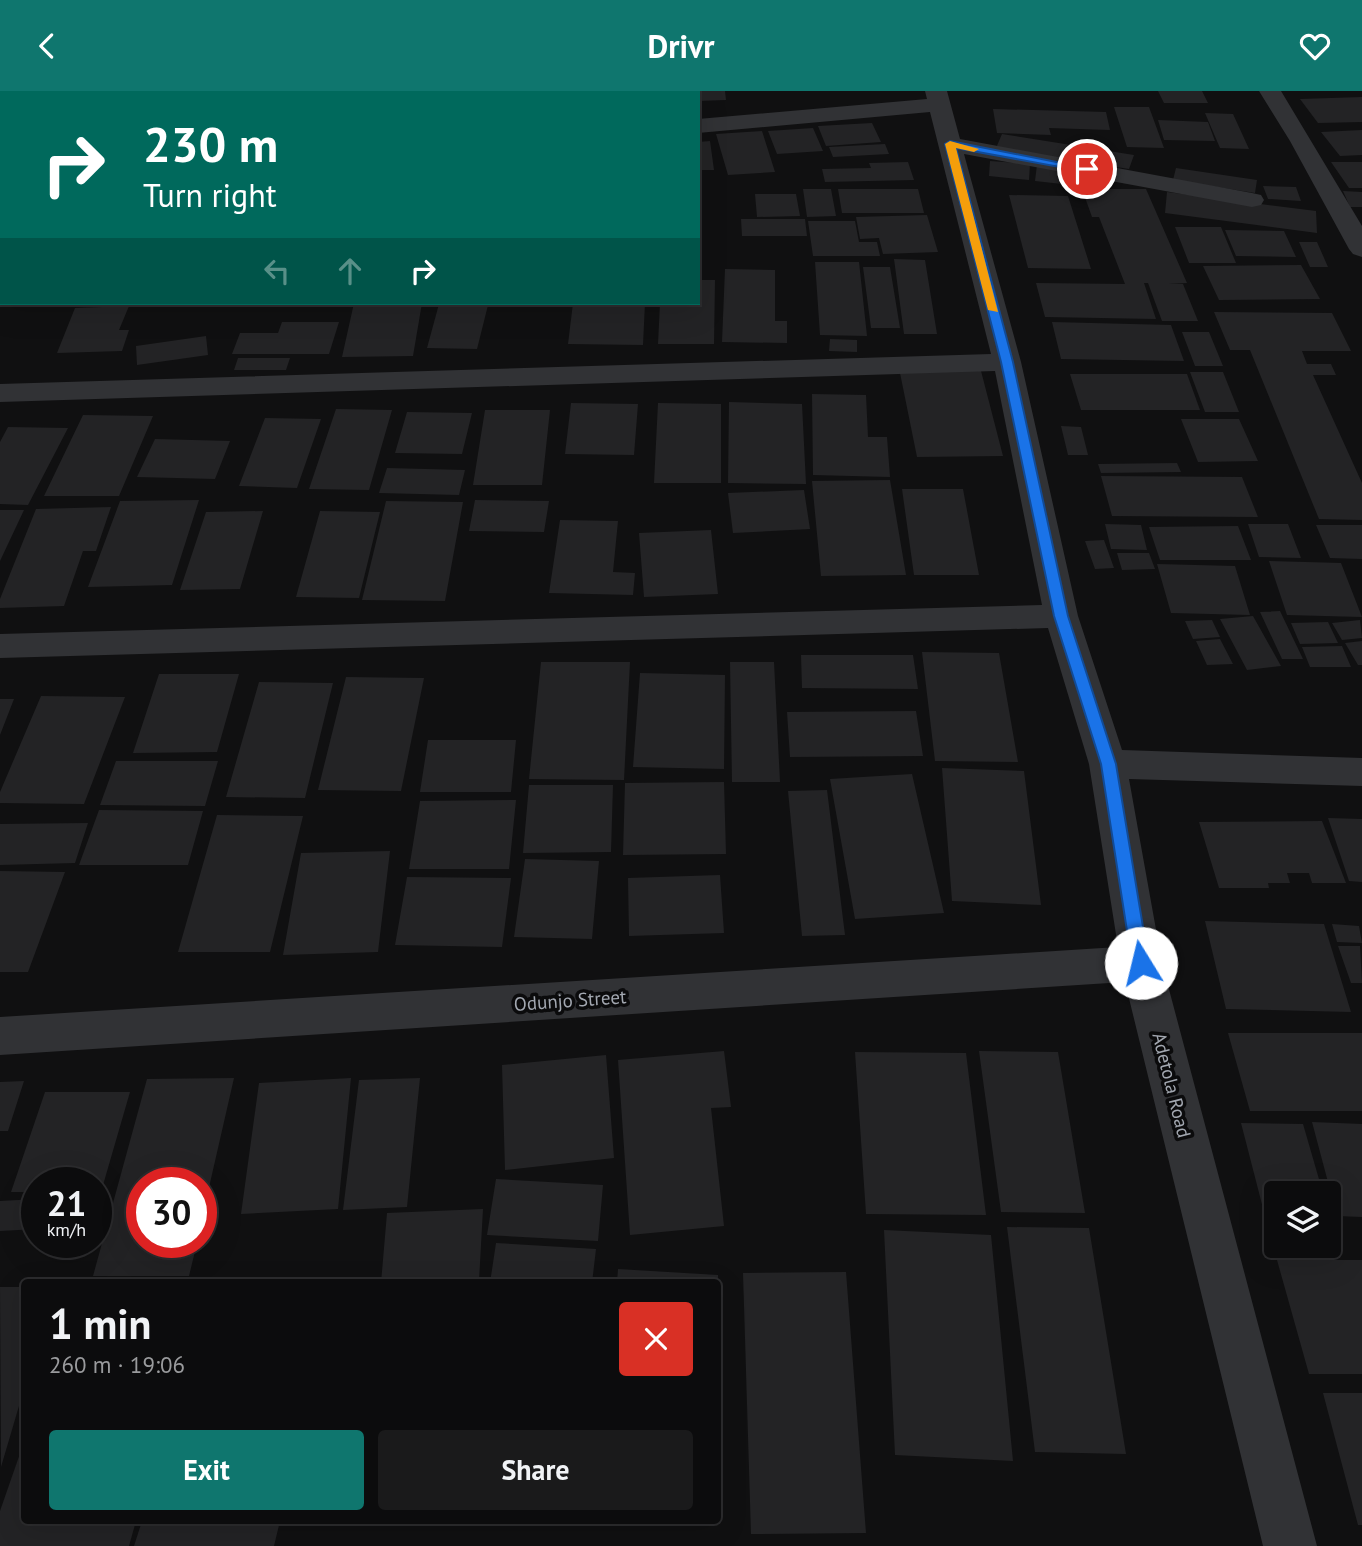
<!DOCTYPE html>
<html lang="en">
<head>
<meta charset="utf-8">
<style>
  body { margin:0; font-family:"PT Sans",sans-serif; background:#1a1a1b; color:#f1f3f6; height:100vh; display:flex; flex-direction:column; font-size:26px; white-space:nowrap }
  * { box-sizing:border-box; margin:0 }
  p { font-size:23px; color:#9a9b9d }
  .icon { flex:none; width:38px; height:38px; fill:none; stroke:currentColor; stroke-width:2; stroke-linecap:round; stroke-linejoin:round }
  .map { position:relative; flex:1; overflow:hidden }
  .drawer { position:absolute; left:21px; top:1188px; width:700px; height:245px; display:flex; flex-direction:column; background:#0c0c0d; border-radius:7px; box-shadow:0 7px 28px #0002,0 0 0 2px #2c2c2e }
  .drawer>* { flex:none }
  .banner { position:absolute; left:0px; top:0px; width:700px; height:214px; box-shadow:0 7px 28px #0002,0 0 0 2px #2c2c2e; background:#00695c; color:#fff; overflow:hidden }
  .fabs { position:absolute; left:1264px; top:1090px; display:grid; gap:14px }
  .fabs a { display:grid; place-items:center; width:77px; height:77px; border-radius:7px; background:#0c0c0d; box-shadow:0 7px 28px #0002,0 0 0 2px #2c2c2e; font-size:35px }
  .speed { position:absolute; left:21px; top:1076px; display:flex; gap:14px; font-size:35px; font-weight:700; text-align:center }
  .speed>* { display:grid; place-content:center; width:91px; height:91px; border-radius:50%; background:#0c0c0d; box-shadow:0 7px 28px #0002,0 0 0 2px #2c2c2e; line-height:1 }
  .speed small { font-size:18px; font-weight:400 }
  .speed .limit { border:10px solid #d22; background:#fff; color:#111 }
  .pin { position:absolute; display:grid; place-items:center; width:60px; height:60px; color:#fff; margin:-30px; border:4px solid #fff; border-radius:50%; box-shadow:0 2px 7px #0007 }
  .me { position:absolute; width:77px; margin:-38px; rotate:351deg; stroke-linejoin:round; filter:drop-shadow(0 0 5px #0008) }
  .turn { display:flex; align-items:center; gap:24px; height:147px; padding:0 28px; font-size:32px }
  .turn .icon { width:91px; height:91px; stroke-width:2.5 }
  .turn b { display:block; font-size:49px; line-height:60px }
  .lanes { display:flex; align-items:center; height:66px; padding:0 28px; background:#0003; justify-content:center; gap:35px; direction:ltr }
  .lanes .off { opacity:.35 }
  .round { display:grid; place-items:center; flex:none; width:74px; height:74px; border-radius:7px; background:#1a1a1b }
  .summary { display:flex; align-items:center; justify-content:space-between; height:119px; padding:0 28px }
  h1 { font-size:42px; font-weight:700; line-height:52px }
  .cta { display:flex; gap:14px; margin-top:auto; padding:14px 28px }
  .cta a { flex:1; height:80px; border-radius:7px; background:#0f766e; color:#fff; font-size:28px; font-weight:700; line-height:80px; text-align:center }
  .cta a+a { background:#1a1a1b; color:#f1f3f6 }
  header { display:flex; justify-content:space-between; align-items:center; height:91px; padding:0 28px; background:#0f766e; color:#fff; font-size:32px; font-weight:700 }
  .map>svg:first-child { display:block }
  .building { fill:#232325 }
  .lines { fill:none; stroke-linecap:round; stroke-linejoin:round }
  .minor { fill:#313235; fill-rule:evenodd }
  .route { fill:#1a73e8; stroke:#114b97; stroke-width:2 }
  .slow { fill:#f59e0b }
  .labels { text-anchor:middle; stroke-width:7; stroke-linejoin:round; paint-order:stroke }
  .street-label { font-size:19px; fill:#a2a7b0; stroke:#0b0b0c }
</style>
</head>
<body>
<header><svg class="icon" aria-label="back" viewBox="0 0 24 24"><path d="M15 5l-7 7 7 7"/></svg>Drivr<svg class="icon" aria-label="heart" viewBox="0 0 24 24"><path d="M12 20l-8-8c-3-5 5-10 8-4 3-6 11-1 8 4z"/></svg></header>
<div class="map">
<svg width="1362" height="1455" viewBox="0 0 1362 1455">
  <rect width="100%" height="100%" fill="#101011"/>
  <path class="building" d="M698 0H725L726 9 698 10Z
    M1158 0H1202L1208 12H1164Z
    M1362 6V31L1318 32 1300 8Z
    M1114 16H1149L1164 57 1127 56Z
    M993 18 1106 21 1110 39 1049 37 1051 44 997 42Z
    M1205 22 1233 23 1249 58 1220 57Z
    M1158 29 1208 31 1215 50 1164 49Z
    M872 32 881 51 826 55 818 35Z
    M813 37 823 60 777 63 768 40Z
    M1362 39V64L1340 65 1321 41Z
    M762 40 775 81 728 84 716 43Z
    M1002 43 1134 64 1129 78 996 57Z
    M710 50 714 79H698V51Z
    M885 53 889 63 833 66 829 56Z
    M990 70 1030 73 1029 89 989 85Z
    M908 71 914 89 825 91 822 78 871 77 869 72Z
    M1331 71H1362V97H1349Z
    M1037 74 1100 81 1098 97 1035 90Z
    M1176 77 1257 89 1255 102 1173 89Z
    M1263 95 1296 96 1301 110 1268 108Z
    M803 98H831L836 125 807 126Z
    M838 98H918L924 122H842Z
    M1082 98H1146L1187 192 1168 193H1183L1198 230H1162L1148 192H1144L1156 228 1045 226 1036 192 1125 193 1099 126H1092Z
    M1343 100 1362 101V116H1350Z
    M1167 101 1316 120 1317 142 1165 122Z
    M755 103H796L800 125 757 126Z
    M1009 104 1068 105 1091 178 1028 177Z
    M927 124 938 161 883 163 879 147 860 148 856 126Z
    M741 128H805L807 145H742Z
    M808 130H855L859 151H877L880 165H813Z
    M1175 136H1221L1236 172H1189Z
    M1225 139 1284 140 1296 166 1236 165Z
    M1299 151H1317L1328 176H1310Z
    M894 168 925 169 937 243H904Z
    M815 171H859L867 245 820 244Z
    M1301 174 1320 208 1219 209 1203 175Z
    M863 176H890L900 237H871Z
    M725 178 775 179V230H787V252L722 251Z
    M698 189H715L714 253H658L660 212H698Z
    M354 212H422L413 265 342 266Z
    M573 212H645L643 254 568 253Z
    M439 213 488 214 477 258 427 257Z
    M129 215 119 239H129L122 260 57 262 75 217Z
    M1214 221 1332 222 1351 260H1302L1307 273H1331L1336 284H1313L1362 392V429L1319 428 1250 259H1230Z
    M282 231H339L329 263H232L240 242H278Z
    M1052 231 1171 234 1184 270 1061 268Z
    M1182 241H1209L1223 275H1195Z
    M206 245 208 264 137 274 136 255Z
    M830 248 857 249V261L829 260Z
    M238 267H290L286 279H234Z
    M980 276 1003 365 917 366 899 277Z
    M1190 281H1223L1239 321H1205Z
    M1070 283H1187L1200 319H1081Z
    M812 303 866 304 868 346H887L890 386 813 384Z
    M729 311 802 313 806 393 728 392Z
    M571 312 638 313 634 364 565 363Z
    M658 312 721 313V392H654Z
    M336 318 392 319 369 399 309 398Z
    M485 319H550L542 394H473Z
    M407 321 472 322 462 363 395 362Z
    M83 324 153 325 119 405H44Z
    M265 327 321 328 297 397 239 395Z
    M1181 328H1239L1258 370 1198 371Z
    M1061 335 1081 336 1088 364H1068Z
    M8 336 68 337 28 414 0 413V351Z
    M155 348 230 350 215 388 137 386Z
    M1177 372 1181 381 1101 382 1098 373Z
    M387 377 465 379 459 404 379 402Z
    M1101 385 1242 386 1258 426 1112 425Z
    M890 389 906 484 821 485 812 390Z
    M902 398H963L979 484H914Z
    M804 399 810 438 733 442 728 402Z
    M199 409 172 494 88 496 120 410Z
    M475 409 549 410 544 441 469 440Z
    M386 410 463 411 445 510 362 509Z
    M111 416 96 460H83L64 515 0 517V508L36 418Z
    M0 419H24L0 470Z
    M263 420 240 498 180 499 206 421Z
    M320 420 380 421 359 507 296 506Z
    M560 429 618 430 613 481 635 482 633 504 549 502Z
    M1105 433 1141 434 1147 459 1111 458Z
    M1248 433H1288L1301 467 1259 466Z
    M1316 434H1362V468L1330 467Z
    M1238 435 1251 469H1160L1149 436Z
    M711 439 718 503 644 506 639 442Z
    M1104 449 1114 477 1095 478 1085 450Z
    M1117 462H1149L1155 478 1122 479Z
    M1269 470 1341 472 1362 526 1287 524Z
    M1157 473 1235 475 1250 524 1171 522Z
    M1280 520 1303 568H1282L1260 521Z
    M1253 525 1281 575 1247 579 1220 528Z
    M1212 529 1220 546 1193 548 1185 530Z
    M1360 529 1362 547 1342 549 1332 532Z
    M1328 531 1338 552 1300 553 1291 532Z
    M1220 548 1233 573 1207 574 1196 550Z
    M1362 550V574H1358L1345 552Z
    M1342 555 1351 576H1310L1302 556Z
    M922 561 999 562 1018 671 935 670Z
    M801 564H913L918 598 802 597Z
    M541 571H630L624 689 529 688Z
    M730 571H774L780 691H732Z
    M640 582 725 584 724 678 633 676Z
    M159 583H239L217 661 133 662Z
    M346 586 424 587 401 700 318 699Z
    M259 591 333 592 305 707 226 706Z
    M41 605 125 606 84 713 0 712V701Z
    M0 608H14L0 644Z
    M916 620 923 665 790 666 787 621Z
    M428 649H516L511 701H420Z
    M116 670H218L205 715 100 714Z
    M942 677 1024 680 1041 814 952 810Z
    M912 683 944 822 855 828 830 688Z
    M724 691 726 763 623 764 625 692Z
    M529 694H613L611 761 523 762Z
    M827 699 845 844 802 845 788 700Z
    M516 709 509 778H409L420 710Z
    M99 719 203 720 188 774H79Z
    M217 724 303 725 270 861H178Z
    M1328 727 1362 728V791L1349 790Z
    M1322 730 1346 792H1312L1309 782H1287L1290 792H1268L1269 797H1219L1199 731Z
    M88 732 75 772 0 774V733Z
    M390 760 378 861 283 864 301 762Z
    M525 768 599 770 592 848 514 846Z
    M0 780 65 781 28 881H0Z
    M720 784 724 842 629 845 628 787Z
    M407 786 511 787 502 856 395 854Z
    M1205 830 1324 833 1351 921 1226 918Z
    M1332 833 1359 835 1362 852 1337 851Z
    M1338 855H1360L1362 892H1351Z
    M1228 942H1362V1020H1250Z
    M724 960 731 1016 711 1017 724 1135 630 1144 618 969Z
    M979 960 1058 961 1085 1122 1001 1121Z
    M855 961 966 962 986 1124 866 1123Z
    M606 964 614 1067 505 1079 502 974Z
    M234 987 202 1127 201 1092H142V1152H197L189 1185H93L147 988Z
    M351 987 338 1118 241 1123 259 992Z
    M420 987 407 1116 343 1119 359 989Z
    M24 990 8 1040H0V991Z
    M45 1001H130L101 1101H96V1092H37V1101H11Z
    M1312 1031 1362 1033V1126L1337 1125Z
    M1241 1032 1303 1033 1323 1102H1276V1125H1265Z
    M496 1088 603 1094 598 1150 487 1144Z
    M37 1108V1138L0 1140V1110Z
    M483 1118 479 1190 381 1192 387 1122Z
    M1007 1136 1089 1137 1126 1363 1035 1361Z
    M884 1139 991 1144 1013 1370 895 1364Z
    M44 1152H88L86 1159H42Z
    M496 1152 596 1158 592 1192H490Z
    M1277 1169H1362V1283H1309Z
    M618 1178 718 1184V1192H617Z
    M846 1181 866 1442 751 1443 743 1182Z
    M0 1196H24V1298L1 1376Z
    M1323 1302H1362V1434H1358Z
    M24 1351V1430H136L129 1455H0V1420Z
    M142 1430H280L274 1455H134Z"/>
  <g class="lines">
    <path class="minor" d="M426 0H448L425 2Z
      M925 0H947L960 48 1252 102 1261 104 1264 109 1261 114 1252 116 964 63 1021 271 1078 525 1122 659 1362 667V695L1129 688 1162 872 1317 1455H1263L1125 891 0 964V926L1118 856 1089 673 1048 537 0 567V543L1042 514 995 280 0 311V293L991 263 930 21 698 42V28L927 8Z
      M1259 0H1281L1362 135V166L1353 163 1349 158 1290 50Z
      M0 91H2V105H0Z"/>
  </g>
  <path class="route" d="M950 50 1092 78 1087 81 956 57 1013 271 1068 525 1116 673 1149 872 1141 879 1132 872 1101 673 1054 525 1001 271 945 53Z"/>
  <path class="slow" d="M950 50 979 58 974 61 956 57 998 221 988 219 945 53Z"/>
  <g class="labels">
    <g class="street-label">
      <text transform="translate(570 909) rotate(-4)" y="7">Odunjo Street</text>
      <text transform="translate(1172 994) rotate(76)" y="7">Adetola Road</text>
    </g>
  </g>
</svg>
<div class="fabs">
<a><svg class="icon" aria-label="layers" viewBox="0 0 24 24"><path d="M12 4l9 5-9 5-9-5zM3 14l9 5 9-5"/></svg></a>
</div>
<div class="speed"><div>21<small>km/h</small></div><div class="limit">30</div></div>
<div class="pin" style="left:1087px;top:78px;background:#d93025"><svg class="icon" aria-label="arrive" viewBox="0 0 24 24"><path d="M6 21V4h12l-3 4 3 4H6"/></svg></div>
<svg class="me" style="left:1141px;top:872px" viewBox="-20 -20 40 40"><circle r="19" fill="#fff"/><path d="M0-13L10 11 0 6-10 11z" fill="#1a73e8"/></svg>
<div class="banner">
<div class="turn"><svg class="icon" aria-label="right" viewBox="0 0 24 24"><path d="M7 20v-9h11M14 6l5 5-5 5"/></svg><div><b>230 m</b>Turn right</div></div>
<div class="lanes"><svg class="icon off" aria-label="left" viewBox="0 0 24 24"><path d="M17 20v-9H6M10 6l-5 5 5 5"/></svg><svg class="icon off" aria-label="ahead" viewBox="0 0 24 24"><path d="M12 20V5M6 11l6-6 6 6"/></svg><svg class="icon" aria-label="right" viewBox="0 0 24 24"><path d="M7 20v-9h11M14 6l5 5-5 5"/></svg></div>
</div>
<section class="drawer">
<div class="summary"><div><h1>1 min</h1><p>260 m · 19:06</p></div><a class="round" style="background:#d93025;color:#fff"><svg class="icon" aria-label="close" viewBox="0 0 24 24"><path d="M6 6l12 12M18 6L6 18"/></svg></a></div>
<div class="cta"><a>Exit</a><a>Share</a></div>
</section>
</div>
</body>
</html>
